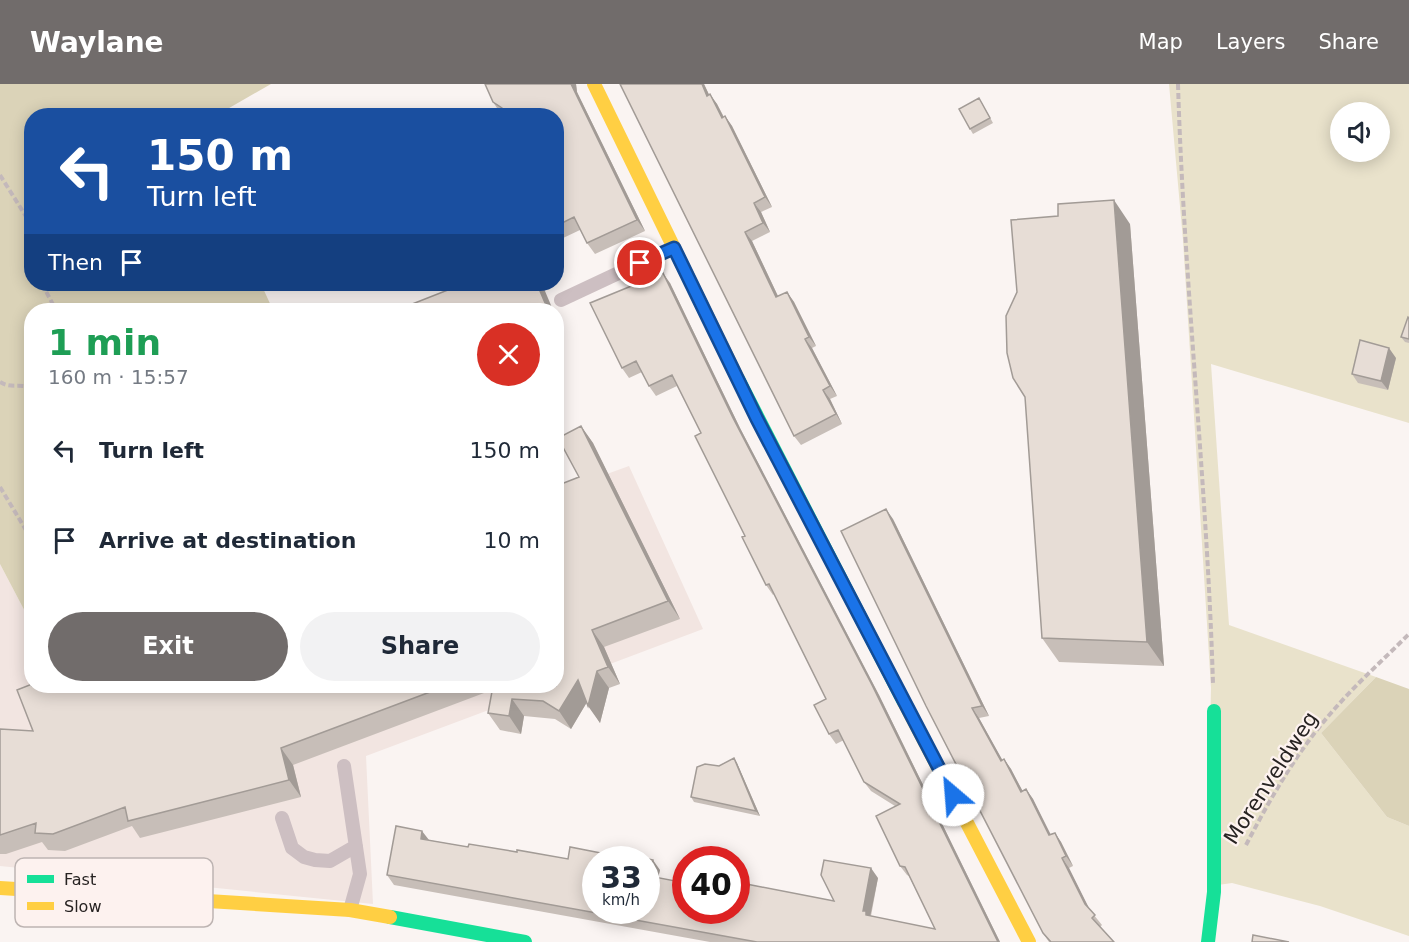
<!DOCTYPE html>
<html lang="en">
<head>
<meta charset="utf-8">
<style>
  body { margin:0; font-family:"DejaVu Sans",sans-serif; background:#f2f2f3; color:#1f2937; height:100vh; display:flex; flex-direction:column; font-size:22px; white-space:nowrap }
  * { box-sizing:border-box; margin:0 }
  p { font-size:20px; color:#747a83 }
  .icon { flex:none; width:33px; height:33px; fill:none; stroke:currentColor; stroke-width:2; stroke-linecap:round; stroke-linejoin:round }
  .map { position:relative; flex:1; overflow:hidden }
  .side { position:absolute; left:24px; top:219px; width:540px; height:390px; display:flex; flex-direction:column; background:#fff; border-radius:24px; box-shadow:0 3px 15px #0003 }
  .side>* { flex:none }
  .top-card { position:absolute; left:24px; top:24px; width:540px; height:183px; border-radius:24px; box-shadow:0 3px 15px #0003; background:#1a4fa0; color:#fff; overflow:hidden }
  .fabs { position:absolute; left:1330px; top:18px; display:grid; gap:12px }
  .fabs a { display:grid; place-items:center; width:60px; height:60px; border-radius:50%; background:#fff; box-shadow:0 3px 15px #0003; font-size:30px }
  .speed { position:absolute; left:582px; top:762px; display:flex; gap:12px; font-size:30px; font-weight:700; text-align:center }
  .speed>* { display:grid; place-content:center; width:78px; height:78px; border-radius:50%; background:#fff; box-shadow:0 3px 15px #0003; line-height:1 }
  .speed small { font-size:15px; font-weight:400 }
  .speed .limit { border:9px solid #d22; background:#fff; color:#111 }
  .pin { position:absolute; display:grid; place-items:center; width:51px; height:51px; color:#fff; margin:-26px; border:3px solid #fff; border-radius:50%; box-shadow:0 2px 6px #0007 }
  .me { position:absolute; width:66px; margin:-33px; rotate:333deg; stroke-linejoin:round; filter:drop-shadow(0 0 4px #0008) }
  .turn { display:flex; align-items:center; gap:21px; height:126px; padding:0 24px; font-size:27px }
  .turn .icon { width:78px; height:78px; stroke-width:2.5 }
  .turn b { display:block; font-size:42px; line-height:51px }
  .then { display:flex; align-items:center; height:57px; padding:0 24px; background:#0003; gap:12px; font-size:22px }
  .round { display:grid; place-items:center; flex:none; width:63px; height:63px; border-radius:32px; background:#f2f2f3 }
  .overview { display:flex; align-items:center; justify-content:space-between; height:102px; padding:0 24px }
  h1 { font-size:36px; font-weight:800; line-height:45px; color:#1e9e55 }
  .action { display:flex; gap:12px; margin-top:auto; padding:12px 24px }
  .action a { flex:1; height:69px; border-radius:36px; background:#716c6b; color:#fff; font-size:24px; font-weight:800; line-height:69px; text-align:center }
  .action a+a { background:#f2f2f3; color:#1f2937 }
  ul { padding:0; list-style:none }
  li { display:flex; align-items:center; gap:18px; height:90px; padding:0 24px }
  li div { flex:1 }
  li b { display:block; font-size:22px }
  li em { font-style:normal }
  header { display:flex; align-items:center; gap:36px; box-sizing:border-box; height:84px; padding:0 30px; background:#716c6b; color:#fff }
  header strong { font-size:28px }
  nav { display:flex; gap:33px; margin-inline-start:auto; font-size:21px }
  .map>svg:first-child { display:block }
  .built { fill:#f2e5e1 }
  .green { fill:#e9e2cb; fill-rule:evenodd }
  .forest { fill:#dbd3b8 }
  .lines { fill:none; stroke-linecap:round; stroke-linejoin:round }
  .path { stroke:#c4b9bb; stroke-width:4; stroke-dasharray:6 3; stroke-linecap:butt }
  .lane { stroke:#cdbfc2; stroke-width:14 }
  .fast { stroke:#16e098; stroke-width:14 }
  .slow { stroke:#ffcf43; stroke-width:14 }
  .wall { fill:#c7beb8 }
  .shaded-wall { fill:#a29b96 }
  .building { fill:#e7ddd6; stroke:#a29b96; stroke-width:1.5; fill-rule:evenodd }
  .route-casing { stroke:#114b97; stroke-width:15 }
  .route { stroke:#1a73e8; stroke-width:10 }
  .labels { text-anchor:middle; stroke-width:4.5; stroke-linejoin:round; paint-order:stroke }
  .street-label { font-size:21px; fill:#272322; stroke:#fdf2ef }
  .key { fill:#fdf2ef; stroke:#bdb4b2; stroke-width:1.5 }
  .key-label { font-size:16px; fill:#272322 }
</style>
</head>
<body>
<header>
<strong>Waylane</strong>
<nav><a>Map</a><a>Layers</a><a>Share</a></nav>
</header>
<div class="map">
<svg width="1409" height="858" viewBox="0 0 1409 858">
  <rect width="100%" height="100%" fill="#faf4f2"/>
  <path class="built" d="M629 382 703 545 557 600V408Z
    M0 480 31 539 32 602H553L366 672 373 820 0 782Z"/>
  <path class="green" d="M1169 0H1409V339L1211 280 1229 541 1376 593 1321 649 1387 733 1409 742V852L1320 822 1232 799 1218 801 1210 649 1211 604 1183 156ZM1341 28H1380V68H1341Z"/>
  <path class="forest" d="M0 0H271L217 31 32 32V200H261L273 226H32L31 539 0 480Z
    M1376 593 1409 605V742L1387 733 1321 649Z"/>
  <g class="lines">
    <path class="path" d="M1178 0C1184 200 1207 399 1213 600
      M0 91 32 142
      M42 200 56 226
      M0 298C11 305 20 299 32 304
      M0 403 32 456
      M1246 761C1270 715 1296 669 1331 629 1355 601 1383 576 1409 550"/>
    <path class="lane" d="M561 216 674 163
      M344 682 360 790 350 826
      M282 734 292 764 304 773 315 776 330 777 356 762"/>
    <path class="fast" d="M738 295 904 618
      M390 833 525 858
      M1208 858 1214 808V627"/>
    <path class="slow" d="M594 0 738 295
      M904 618 1029 858
      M0 804 350 826 390 833"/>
  </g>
  <path class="wall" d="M485 0H576L577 8 645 147 595 170 587 159 580 146 561 155 556 148V32H504L501 30 493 18Z
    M620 0H704L709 11 717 20 724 33 725 32 732 42 772 123 761 128 770 148 752 157 778 212 787 208 794 218 816 262 812 264 837 312 830 315 842 340 801 361 794 352Z
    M982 19 993 39 973 50 970 45Z
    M1130 140 1164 582 1059 578 1042 554Z
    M670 199 740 344 879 611 1000 858H710L394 801 387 791 429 756 468 763 568 775 660 786 658 794 686 826 736 789 738 792 737 798 834 817 878 794 871 832 935 845 909 792 907 791 900 782 895 722 871 707 864 698 844 656 836 660 829 650 826 615 774 510 773 511 766 501 701 349 677 302 656 312 649 302 642 288 629 294 622 284Z
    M1409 234V259L1405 258 1401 253Z
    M1396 274 1388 306 1358 299 1352 290Z
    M581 342 593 359 680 535 604 563 620 600 609 604 600 639 587 618 571 645 555 635 524 632 521 650 500 646 488 629 492 606 293 681 301 713 140 754 132 742 65 767 48 766 42 758 6 770H0V645L33 647 32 602H556L579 393Z
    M893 435 989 632 979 634 1002 676 1004 675 1011 685 1022 707 1026 705 1033 715 1050 751 1055 749 1061 758 1073 782 1069 784 1089 825 1102 841 1100 843 1114 858H1049L1043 849Z
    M734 674 737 679 760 732 694 718 691 713 719 682Z"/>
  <path class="shaded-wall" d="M571 0H576L577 8 645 147 637 136Z
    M702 0H704L714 21 707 12Z
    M710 10 717 20 729 44 722 34Z
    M725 32 732 42 772 123 765 113Z
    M1114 116 1130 140 1164 582 1147 558Z
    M754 119 761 128 770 148 763 139Z
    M745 148 752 157 783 223 776 213Z
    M663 189 670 199 740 344 879 611 1000 858H998L733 334Z
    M537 200H542L553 226H548Z
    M787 208 794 218 816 262 809 253Z
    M805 255 812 264 837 312 830 302Z
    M1389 264 1396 274 1388 306 1381 297Z
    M823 306 830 315 842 340 836 330Z
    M581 342 593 359 680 535 668 517Z
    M886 425 893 435 989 632 982 622Z
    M592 546 604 563 620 600 608 583Z
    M597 587 609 604 600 639 588 622Z
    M578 596 590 613 571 645 559 627Z
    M512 615 524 632 521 650 509 632Z
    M972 624 979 634 1008 686 1001 677Z
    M281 664 293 681 301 713 289 696Z
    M734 674 737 679 760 732 756 727Z
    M1004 675 1011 685 1028 717 1021 708Z
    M1026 705 1033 715 1056 761 1049 751Z
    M422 747 429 756 421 755Z
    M1055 749 1061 758 1073 782 1066 772Z
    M1062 774 1069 784 1092 830 1085 820Z
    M653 776 660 786 656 802 649 792Z
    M871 784 878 794 870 833 866 831 863 827Z"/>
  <path class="building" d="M485 0H571L637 136 587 159 574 133 556 142V32H506L502 24 493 18Z
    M620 0H702L707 12 710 10 722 34 725 32 765 113 754 119 763 139 745 148 776 213 787 208 809 253 805 255 830 302 823 306 836 330 794 352Z
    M979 14 990 34 970 45 959 25Z
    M1114 116 1147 558 1042 554 1025 313 1013 294 1007 269 1006 232 1017 208 1011 136 1058 132V120Z
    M663 189 733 334 872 601 998 858H757L387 791 396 742 422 747 421 755 468 763 469 760 517 768V766L568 775 570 763 626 774 627 770 653 776 649 792 686 799V826H736V798L834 817 821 791 824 776 871 784 863 827H866V831L935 845 905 783 900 782 876 732 900 720 864 698 838 646 829 650 814 621 826 615 769 500 766 501 742 453 745 452 695 352 701 349 672 291 649 302 636 277 622 284 590 219ZM596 776H646V826H596Z
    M463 200H537L548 226H397Z
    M1408 233 1409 234V255L1401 253Z
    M1360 256 1389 264 1381 297 1352 290Z
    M581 342 668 517 592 546 608 583 597 587 588 622 578 596 559 627 543 617 512 615 509 632 488 629 493 602H556V402L579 393 558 354Z
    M886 425 982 622 972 624 1001 677 1004 675 1021 708 1026 705 1049 751 1055 749 1066 772 1062 774 1085 820 1095 831 1092 834 1114 858H1051L1043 849 926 622 841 447Z
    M32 600V602H446L281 664 289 696 128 737 125 723 53 750 35 749 36 739 0 751V645L33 647 17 606Z
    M734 674 756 727 691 713 697 683 705 680 719 682Z
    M1253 851 1289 858H1252Z"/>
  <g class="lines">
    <defs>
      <path id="route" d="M640 179 674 164 757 335 953 711"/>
    </defs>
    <use href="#route" class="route-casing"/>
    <use href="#route" class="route"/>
  </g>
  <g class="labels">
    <g class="street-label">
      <text transform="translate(1271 694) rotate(-57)" y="7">Morenveldweg</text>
    </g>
  </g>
  <rect x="15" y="774" width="198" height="69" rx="9" class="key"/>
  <rect x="27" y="791" width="27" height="8" fill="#16e098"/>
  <rect x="27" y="818" width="27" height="8" fill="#ffcf43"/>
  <g class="key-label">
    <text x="64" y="801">Fast</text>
    <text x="64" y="828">Slow</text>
  </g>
</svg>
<div class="fabs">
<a><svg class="icon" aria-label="sound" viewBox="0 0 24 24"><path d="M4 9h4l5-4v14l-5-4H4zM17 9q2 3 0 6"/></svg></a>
</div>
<div class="speed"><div>33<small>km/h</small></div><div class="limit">40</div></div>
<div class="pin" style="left:640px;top:179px;background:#d93025"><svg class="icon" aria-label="arrive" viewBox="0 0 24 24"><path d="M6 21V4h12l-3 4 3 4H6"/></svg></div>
<svg class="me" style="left:953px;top:711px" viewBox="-20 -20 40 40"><circle r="19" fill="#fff"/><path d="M0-13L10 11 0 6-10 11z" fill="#1a73e8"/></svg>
<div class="top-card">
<div class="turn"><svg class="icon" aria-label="left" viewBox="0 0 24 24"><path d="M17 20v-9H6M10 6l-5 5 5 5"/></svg><div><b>150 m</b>Turn left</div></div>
<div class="then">Then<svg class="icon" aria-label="arrive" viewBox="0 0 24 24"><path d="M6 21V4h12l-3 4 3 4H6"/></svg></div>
</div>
<section class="side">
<div class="overview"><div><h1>1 min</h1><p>160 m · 15:57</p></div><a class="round" style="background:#d93025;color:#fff"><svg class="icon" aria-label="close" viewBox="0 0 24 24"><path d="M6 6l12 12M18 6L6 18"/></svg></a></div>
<ul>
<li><svg class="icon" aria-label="left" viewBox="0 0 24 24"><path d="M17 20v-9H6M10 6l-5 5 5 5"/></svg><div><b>Turn left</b></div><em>150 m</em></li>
<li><svg class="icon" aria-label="arrive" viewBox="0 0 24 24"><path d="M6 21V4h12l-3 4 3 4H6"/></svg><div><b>Arrive at destination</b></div><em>10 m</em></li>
</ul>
<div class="action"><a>Exit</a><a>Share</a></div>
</section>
</div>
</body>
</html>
